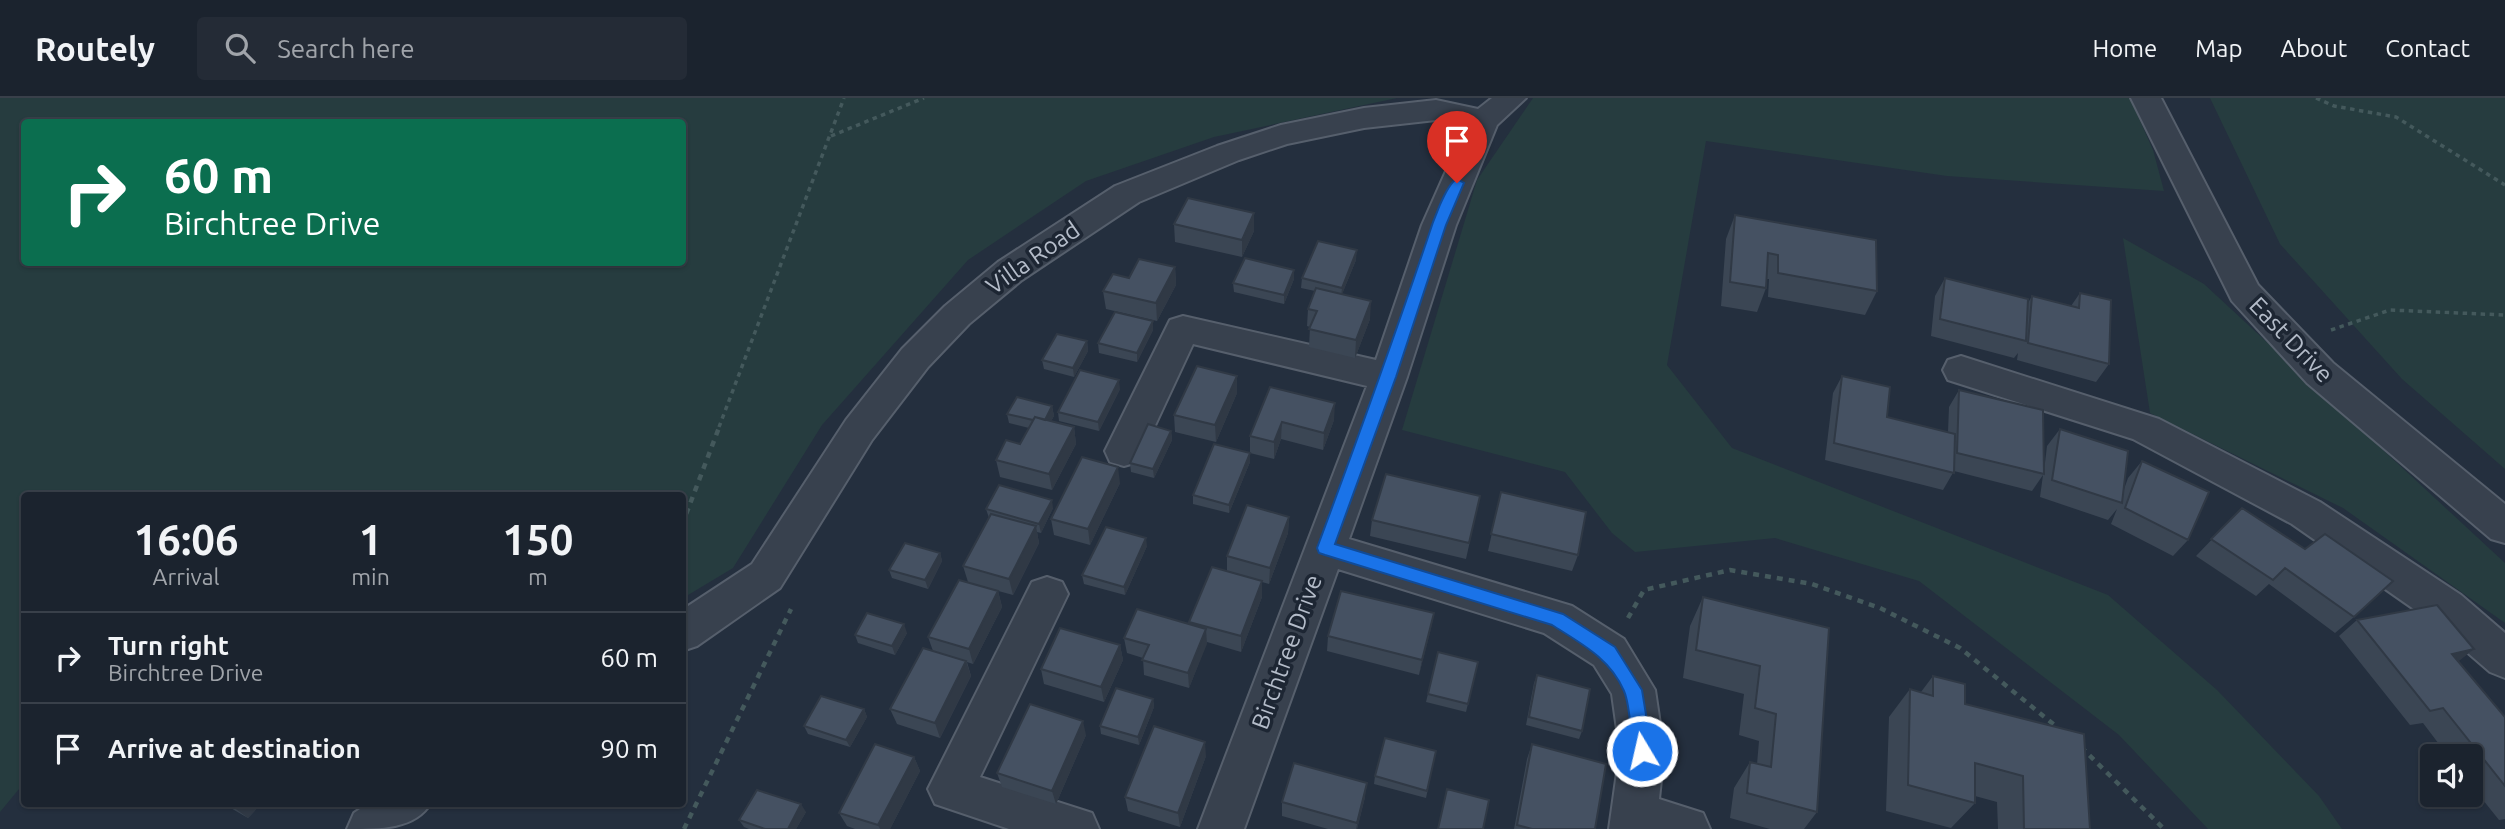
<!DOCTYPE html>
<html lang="en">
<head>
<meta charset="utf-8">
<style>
  body { margin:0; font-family:Ubuntu,sans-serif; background:#242b36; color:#f1f3f6; height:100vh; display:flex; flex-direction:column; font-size:26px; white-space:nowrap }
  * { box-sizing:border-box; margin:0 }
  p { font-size:23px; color:#a0a4aa }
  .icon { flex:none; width:38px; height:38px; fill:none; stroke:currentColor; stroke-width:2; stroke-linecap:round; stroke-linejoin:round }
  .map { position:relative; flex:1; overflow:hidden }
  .side { position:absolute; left:21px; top:394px; width:665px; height:315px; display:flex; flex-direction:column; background:#1b232e; border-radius:7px; box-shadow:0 2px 5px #0004,0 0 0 2px #39404a }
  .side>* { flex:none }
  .top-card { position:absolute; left:21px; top:21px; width:665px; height:147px; border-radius:7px; box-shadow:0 2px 5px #0004,0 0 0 2px #39404a; background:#0b6e4f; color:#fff; overflow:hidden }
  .fabs { position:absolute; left:2420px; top:646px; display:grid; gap:14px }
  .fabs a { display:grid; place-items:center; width:63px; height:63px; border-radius:7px; background:#1b232e; box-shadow:0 2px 5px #0004,0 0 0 2px #39404a; font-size:35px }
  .pin { position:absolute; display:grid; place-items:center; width:60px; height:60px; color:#fff; margin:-72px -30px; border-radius:50% 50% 50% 0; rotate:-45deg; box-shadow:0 0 7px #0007 }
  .pin .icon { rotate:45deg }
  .me { position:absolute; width:77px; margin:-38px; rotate:351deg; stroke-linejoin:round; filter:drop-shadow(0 0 5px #0008) }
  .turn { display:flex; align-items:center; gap:24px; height:147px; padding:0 28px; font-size:32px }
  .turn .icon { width:91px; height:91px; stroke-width:2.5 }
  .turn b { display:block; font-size:49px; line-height:60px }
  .eta { display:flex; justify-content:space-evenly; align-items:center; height:119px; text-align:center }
  .eta b { font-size:42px; font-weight:700; line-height:49px }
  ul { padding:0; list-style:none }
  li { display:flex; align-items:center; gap:21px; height:91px; padding:0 28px; border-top:2px solid #39404a }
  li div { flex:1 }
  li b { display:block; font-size:26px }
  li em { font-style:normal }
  header { display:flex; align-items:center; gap:42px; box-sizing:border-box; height:98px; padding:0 35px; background:#1b232e; border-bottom:2px solid #39404a }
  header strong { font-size:33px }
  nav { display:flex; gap:38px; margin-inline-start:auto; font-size:24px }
  .search { width:490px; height:63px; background:#242b36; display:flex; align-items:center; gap:18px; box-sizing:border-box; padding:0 24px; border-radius:7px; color:#a0a4aa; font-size:26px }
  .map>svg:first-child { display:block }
  .green { fill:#263c3f; fill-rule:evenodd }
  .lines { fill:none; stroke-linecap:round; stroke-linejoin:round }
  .minor-casing { stroke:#565f6c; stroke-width:4 }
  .path-far1 { stroke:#44595c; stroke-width:3.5; stroke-dasharray:4.5 4.5; stroke-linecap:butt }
  .path { stroke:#44595c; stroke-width:4.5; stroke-dasharray:6 6; stroke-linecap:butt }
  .minor { fill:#38414e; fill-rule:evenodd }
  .wall { fill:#3b4654 }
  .shaded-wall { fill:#303945 }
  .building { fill:#455162; stroke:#303945; stroke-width:2 }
  .route { fill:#1a73e8; stroke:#114b97; stroke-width:2 }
  .labels { text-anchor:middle; stroke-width:7; stroke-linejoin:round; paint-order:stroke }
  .street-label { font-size:24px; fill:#b4bcc9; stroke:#1d2633 }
</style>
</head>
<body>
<header>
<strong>Routely</strong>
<div class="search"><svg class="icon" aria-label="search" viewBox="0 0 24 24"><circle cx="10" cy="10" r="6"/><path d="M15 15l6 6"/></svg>Search here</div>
<nav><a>Home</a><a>Map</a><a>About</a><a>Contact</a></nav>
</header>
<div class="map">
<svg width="2505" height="731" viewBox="0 0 2505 731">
  <rect width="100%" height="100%" fill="#242f3e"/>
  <path class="green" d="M0 0H1397L1214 39 1086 83 968 162 822 327 733 470 683 500 682 397H24V685L0 714ZM24 24H682V164H24Z
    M1533 0H2130L2153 52 2164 93 1947 78 1706 43 1667 267 1732 350 2108 497 2217 592 2319 698 2342 731H2208L2119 637 1919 483 1775 440 1635 454 1612 435 1565 374 1402 332 1477 82Z
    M2210 0H2505V371L2402 281 2280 146Z
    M2123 140 2204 186 2505 465V525L2343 410 2150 315Z"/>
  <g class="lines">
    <defs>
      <path id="minor" d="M1492 0H1526L1497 27 1456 127 1407 279 1349 441 1572 508 1624 541 1655 592 1664 653 1659 701 1703 715 1710 731H1609L1620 653 1612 596 1594 567 1544 535 1338 471 1244 731H1198L1367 288 1193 246 1138 364 1124 368 1110 364 1105 353 1170 222 1183 218 1376 262 1422 127 1466 28 1436 22 1364 30 1287 46 1239 62 1139 104 1022 182 969 226 928 269 872 342 780 490 697 548 682 553V512L752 466 846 322 902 251 945 208 998 164 1115 88 1217 48 1281 27 1364 10 1436 2 1478 11Z
        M2131 0H2161L2258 187 2333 265 2505 406V445L2491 441 2307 285 2232 203Z
        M1961 258 2159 321 2320 404 2461 497 2505 535V580L2490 574 2431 523 2292 426 2133 341 1948 282 1943 272 1948 262Z
        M1047 479 1062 484 1068 496 980 679 1092 715 1099 731H1009L935 706 928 691 1032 484Z
        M369 705H431C415 731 382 731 347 731L354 715Z"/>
    </defs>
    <use href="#minor" class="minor-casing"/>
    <path class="path-far1" d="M2316 0 2334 8 2396 19 2505 87
      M831 38 924 0
      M2331 232 2390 212 2505 217
      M719 329 844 0"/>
    <path class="path" d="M682 427 720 327
      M1628 520 1644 492 1730 472 1812 486 1880 510 1960 550 2058 630
      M2081 649 2164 731
      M684 731 791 511"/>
    <use href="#minor" class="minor"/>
  </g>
  <path class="wall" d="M1735 117 1877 193 1865 217 1768 199 1769 181H1767L1766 190 1757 214 1721 208 1726 141Z
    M1174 126 1254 133 1242 159 1175 144Z
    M1356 162 1342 196 1370 221 1355 260 1309 249 1310 229 1307 228 1308 211 1315 193 1301 190 1302 180Z
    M1175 169 1176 187 1157 223 1106 211 1103 193 1129 180Z
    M1294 172V181L1284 206 1234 194 1233 185Z
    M1945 180 2028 205 2032 198 2071 208 2080 195 2109 266 2096 284 2017 262 2018 255 2014 260 1931 238 1935 198Z
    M1153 232 1137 264 1099 255 1098 245Z
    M1087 243 1088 253 1074 279 1044 271 1042 262Z
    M1842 278 1887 319 1948 334 1949 309 1959 292 2044 373 2047 348 2060 331 2123 394 2128 380 2142 363 2188 442 2173 458 2111 426 2117 411 2108 422 2040 399 2043 377 2032 393 1954 373 1943 392 1825 362 1833 295Z
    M1270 289 1334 322 1323 352 1281 341 1274 361 1250 355V364L1229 415 1193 406V397L1250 355V338Z
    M1120 291 1099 333 1059 323 1058 314Z
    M1237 295 1216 344 1175 334 1174 317Z
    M1052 308 1054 318 1051 323 1074 329 1076 346 1052 392 1000 379 996 362 1020 346 1029 330 1009 325 1007 316Z
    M1171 333 1172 342 1154 380 1131 374 1130 365Z
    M1120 385 1090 447 1054 437 1051 421Z
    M1501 394 1578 457 1572 473 1488 453Z
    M1480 398 1466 461 1370 438 1372 422Z
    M1053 410 1041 435 1037 434 1039 445 1013 497 969 485 998 493 1002 509 973 566 967 564 971 578 940 640 897 626 890 611 933 553 928 539 968 484 963 468 989 420 986 411Z
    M2242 410 2354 519 2335 535 2269 486 2256 498 2196 458Z
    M1289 419 1288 435 1269 486 1262 484V499L1241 554 1207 544 1189 590 1144 577 1143 560 1127 555 1124 540 1189 526V524L1227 473V458Z
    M1147 448 1125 497 1084 486 1082 477Z
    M940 455 942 463 928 491 892 480 889 472Z
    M1703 499 1829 530 1817 714 1804 731H1770L1730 720 1734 690 1750 664 1757 666 1759 643 1739 637 1744 596 1683 580 1690 528Z
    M1434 515 1419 577 1327 553 1328 538Z
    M2357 522 2474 551 2458 563 2505 619V721L2499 722 2471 687V658H2448L2423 625 2410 627 2339 538Z
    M907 535 895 557 858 545 855 537Z
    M1120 547 1123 562 1104 604 1044 586 1041 571Z
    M1438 554 1478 564 1466 614 1426 604Z
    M1537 577 1582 633 1579 641 1526 627 1534 585Z
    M1933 578 1965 606 2090 731H1998L1997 704 1975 698V705L1951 730 1886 713 1889 619 1910 591 1921 594Z
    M1153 601 1154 609 1139 647 1101 636 1100 628Z
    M864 611 867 619 850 649 808 636 804 628Z
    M1086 637 1056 706 1002 689 997 675Z
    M1532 646 1595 731H1514L1527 661Z
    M1436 653 1426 700 1374 686 1375 678Z
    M1206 658 1180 729 1128 713 1125 699Z
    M914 659 920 673 890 731H855L847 728 839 715Z
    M1365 699 1357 731H1328L1282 718V704Z
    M222 705H262L248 720Z
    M806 714 796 731H749L744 729 739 722Z"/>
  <path class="shaded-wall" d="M1254 115V133L1242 159V142Z
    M1357 152 1356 162 1341 199 1342 190Z
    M1175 169 1176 187 1157 223 1156 205Z
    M1294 172V181L1284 206V197Z
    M1371 203 1370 221 1355 260 1356 242Z
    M1153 223V232L1137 264V255Z
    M1087 243 1088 253 1074 279 1073 270Z
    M1237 278V295L1216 344 1215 327Z
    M1119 282 1120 291 1099 333 1098 324Z
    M1335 305 1334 322 1323 352 1324 335Z
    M1052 308 1054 318 1045 334 1043 325Z
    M1282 324 1281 341 1274 361V344Z
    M1074 329 1076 346 1052 392 1049 376Z
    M1171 333 1172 342 1154 380 1153 371Z
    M1250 355V364L1229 415V407Z
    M1118 369 1120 385 1090 447 1088 431Z
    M1052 402 1053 410 1041 435 1039 426Z
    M1289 419 1288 435 1269 486 1270 470Z
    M1036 428 1039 445 1013 497 1009 481Z
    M1146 440 1147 448 1125 497 1124 489Z
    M940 455 942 463 928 491 925 482Z
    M1262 483V499L1241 554V538Z
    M998 493 1002 509 973 566 969 551Z
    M1434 515 1431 531 1419 577 1422 562Z
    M904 526 907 535 895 557 892 548Z
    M1206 531 1207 546 1189 590 1188 575Z
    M1120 547 1123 562 1104 604 1101 589Z
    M2474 551 2454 567 2452 556Z
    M966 563 971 578 940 640 935 625Z
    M1153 601 1154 609 1139 647 1138 639Z
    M864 611 867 619 850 649 846 642Z
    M1083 623 1086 637 1056 706 1052 693Z
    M1205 644 1206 658 1180 729 1178 715Z
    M914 659 920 673 890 731H880L878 727Z
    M1367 685 1365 699 1357 731H1356Z
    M230 705H262L248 720 229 706Z
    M801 706 806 714 796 731H788Z"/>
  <path class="building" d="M1188 100 1254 115 1242 142 1174 126Z
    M1735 117 1876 142 1877 193 1778 175V157L1768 155 1766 190 1730 184Z
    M1318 143 1357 152 1342 190 1302 180Z
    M1245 160 1294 172 1284 197 1233 185Z
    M1139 161 1175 169 1156 205 1103 193 1113 176 1129 180Z
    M1945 180 2028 201 2026 243 1940 221Z
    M1316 190 1371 203 1356 242 1309 231 1317 213 1308 211Z
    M2080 195 2111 202 2109 266 2028 245 2032 198 2079 210Z
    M1115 214 1153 223 1137 255 1098 245Z
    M1057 236 1087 243 1073 270 1042 262Z
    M1197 268 1237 278 1215 327 1174 317Z
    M1080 272 1119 282 1098 324 1058 314Z
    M1842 278 1890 289 1887 319 1955 336 1954 375 1834 345Z
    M1270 289 1335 305 1324 335 1282 324 1274 344 1250 338Z
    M1959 292 2043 312 2044 376 1957 355Z
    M1017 299 1052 308 1045 322 1035 319 1033 322 1007 316Z
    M1035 319 1074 329 1049 376 996 362 1006 342 1020 346Z
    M1148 326 1171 333 1153 371 1130 365Z
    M2060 331 2128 353 2122 405 2052 382Z
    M1214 346 1250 355 1229 407 1193 397Z
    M1082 359 1118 369 1088 431 1051 421Z
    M2142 363 2209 394 2188 442 2125 410Z
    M1386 376 1480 398 1469 445 1372 422Z
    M999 387 1052 402 1039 426 986 411Z
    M1501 394 1586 414 1578 457 1491 436Z
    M1247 407 1289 419 1270 470 1227 458Z
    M2242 410 2305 451 2325 436 2393 483 2354 519 2285 470 2273 482 2211 441Z
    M991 416 1036 428 1009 481 963 468Z
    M1106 429 1146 440 1124 489 1082 477Z
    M905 445 940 455 925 482 889 472Z
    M1212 469 1262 483 1241 538 1189 524Z
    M959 482 998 493 969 551 928 539Z
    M1341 493 1434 515 1422 562 1328 538Z
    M1703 499 1829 530 1817 714 1747 695 1750 664 1771 669 1776 616 1755 610 1760 568 1696 552Z
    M2437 507 2474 551 2452 556 2505 619V688L2443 610 2430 613 2357 522Z
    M1137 511 1206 531 1188 575 1142 562 1149 547 1124 540Z
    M867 515 904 526 892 548 855 537Z
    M1060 530 1120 547 1101 589 1041 571Z
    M923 550 966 563 935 625 890 611Z
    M1438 554 1478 564 1468 606 1428 596Z
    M1537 577 1590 591 1582 633 1529 619Z
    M1933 578 1965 586V606L2084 636 2090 731H2024L2023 678 1975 665V705L1908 687 1910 591 1933 598Z
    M1116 590 1153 601 1138 639 1100 628Z
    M821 598 864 611 846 642 804 628Z
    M1030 606 1083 623 1052 693 997 675Z
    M1154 628 1205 644 1178 715 1125 699Z
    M1385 640 1436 653 1427 693 1375 678Z
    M875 646 914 659 878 727 839 715Z
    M1532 646 1606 666 1595 731H1532L1517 727Z
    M1294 665 1367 685 1357 725 1282 704Z
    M1447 691 1489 702 1483 731H1438Z
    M757 692 801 706 788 731H765L739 722Z"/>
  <path class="route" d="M1457 81 1464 85 1446 127 1396 279 1335 446 1563 516 1615 549 1642 592 1652 653 1649 659 1642 662 1636 659 1633 653C1630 635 1631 610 1624 593 1610 560 1580 545 1552 527L1325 457 1319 455 1317 450C1355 348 1392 245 1427 142 1431 129 1446 85 1457 81Z"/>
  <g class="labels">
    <g class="street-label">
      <text transform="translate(1033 160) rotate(-35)" y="8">Villa Road</text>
      <text transform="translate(2291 242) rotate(46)" y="8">East Drive</text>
      <text transform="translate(1287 554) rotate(-70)" y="8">Birchtree Drive</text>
    </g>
  </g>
</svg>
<div class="fabs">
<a><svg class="icon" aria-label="sound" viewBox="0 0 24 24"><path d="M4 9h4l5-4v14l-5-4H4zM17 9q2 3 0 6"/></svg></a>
</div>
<div class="pin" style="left:1457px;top:85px;background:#d93025"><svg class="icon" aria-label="arrive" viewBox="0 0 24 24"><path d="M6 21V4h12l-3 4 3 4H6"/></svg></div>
<svg class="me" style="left:1642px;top:653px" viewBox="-20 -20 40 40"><circle r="17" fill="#1a73e8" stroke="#fff" stroke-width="3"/><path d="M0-11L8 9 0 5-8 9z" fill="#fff"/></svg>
<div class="top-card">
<div class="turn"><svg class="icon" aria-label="right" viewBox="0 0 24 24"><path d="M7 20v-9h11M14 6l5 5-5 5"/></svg><div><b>60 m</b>Birchtree Drive</div></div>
</div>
<section class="side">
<div class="eta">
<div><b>16:06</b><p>Arrival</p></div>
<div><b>1</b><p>min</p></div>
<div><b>150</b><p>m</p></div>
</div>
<ul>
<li><svg class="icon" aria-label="right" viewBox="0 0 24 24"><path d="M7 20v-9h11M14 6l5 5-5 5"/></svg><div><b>Turn right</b><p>Birchtree Drive</p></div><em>60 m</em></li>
<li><svg class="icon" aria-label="arrive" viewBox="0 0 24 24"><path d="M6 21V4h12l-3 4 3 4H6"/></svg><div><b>Arrive at destination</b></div><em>90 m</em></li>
</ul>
</section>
</div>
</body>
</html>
